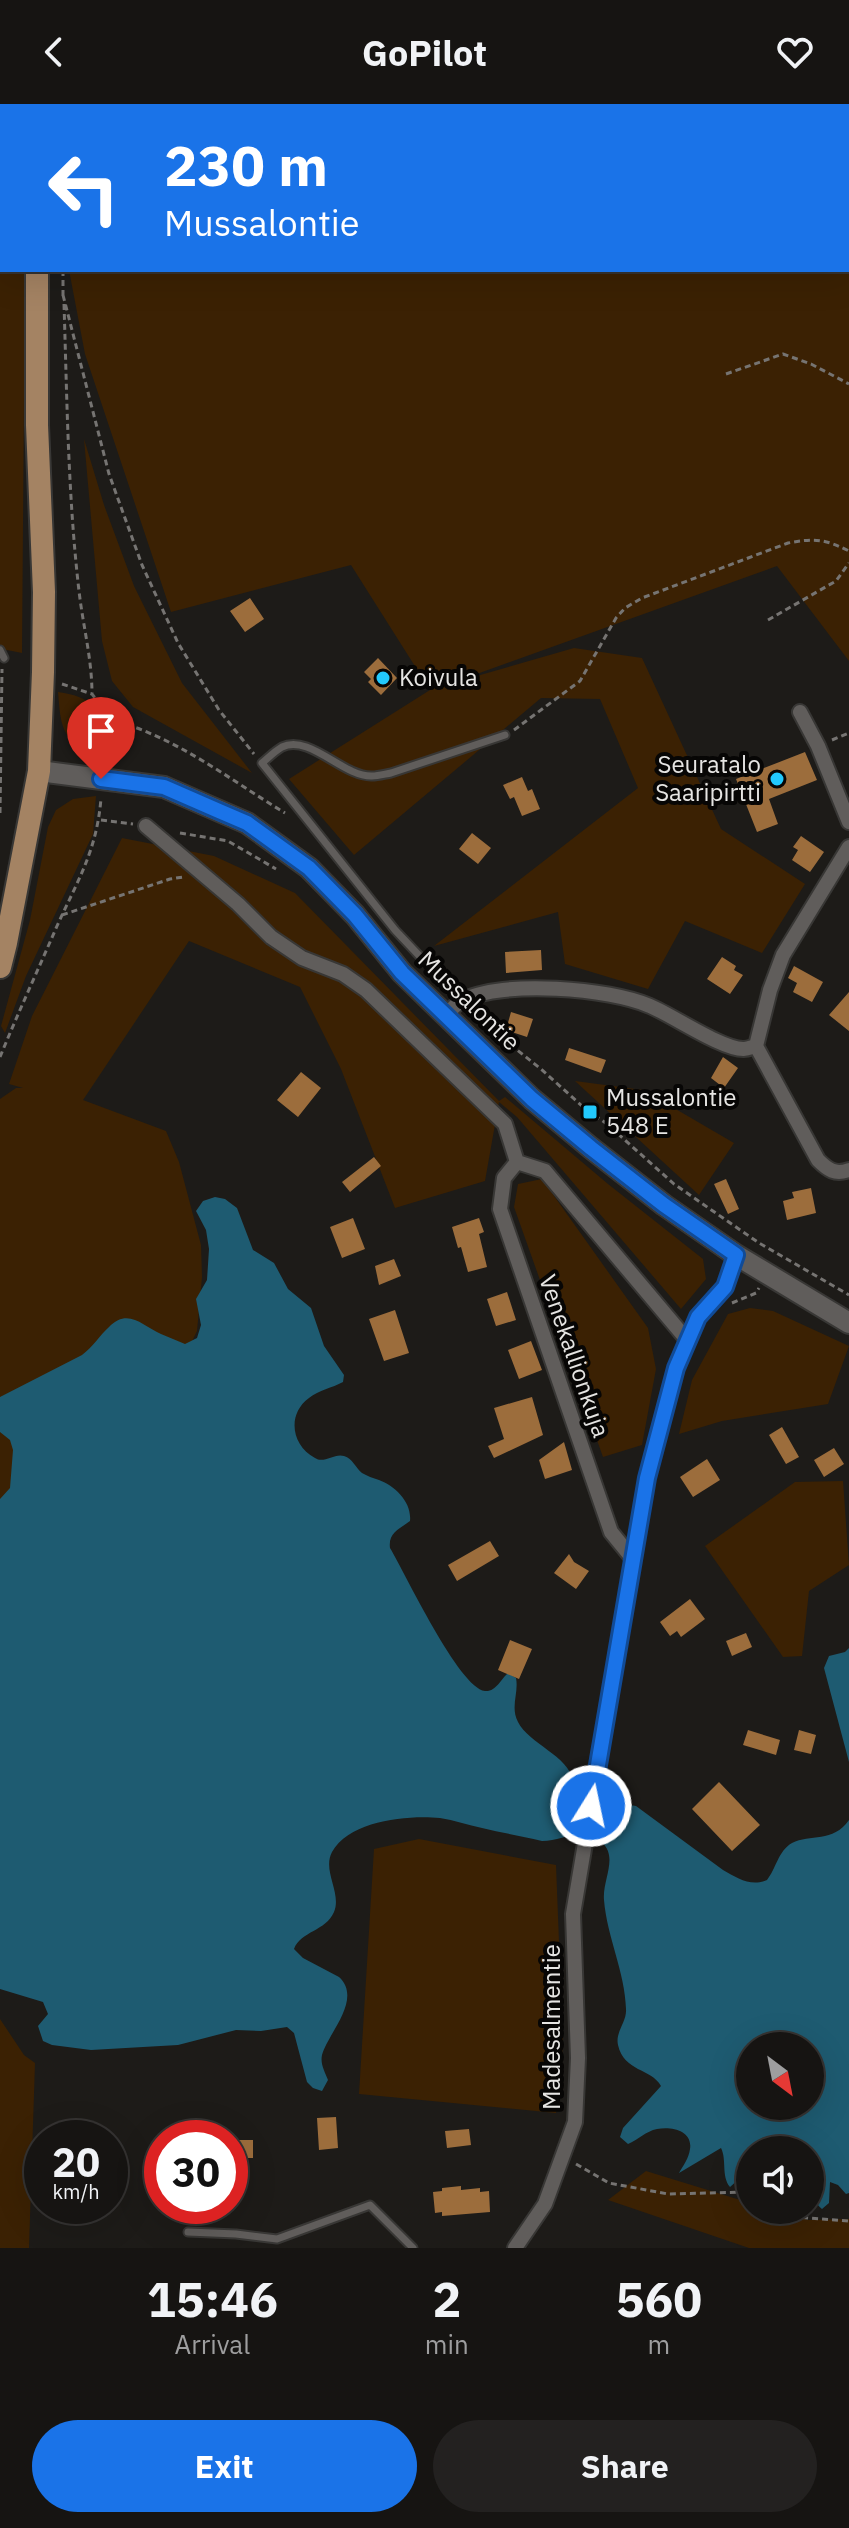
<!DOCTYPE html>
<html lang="en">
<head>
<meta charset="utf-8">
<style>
  body { margin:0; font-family:"IBM Plex Sans",sans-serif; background:#232120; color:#f1f3f6; height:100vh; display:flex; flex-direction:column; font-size:30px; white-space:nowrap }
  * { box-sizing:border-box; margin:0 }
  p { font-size:26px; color:#9e9e9f }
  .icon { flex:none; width:44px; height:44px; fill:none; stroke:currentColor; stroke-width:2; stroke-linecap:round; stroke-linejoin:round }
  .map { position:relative; height:2144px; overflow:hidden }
  .panel { display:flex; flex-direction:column; background:#161412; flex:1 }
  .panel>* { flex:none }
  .top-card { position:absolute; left:0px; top:0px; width:850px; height:168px; box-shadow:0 8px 32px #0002,0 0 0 2px #353332; background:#1a73e8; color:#fff; overflow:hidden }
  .needle { width:52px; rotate:148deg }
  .buttons { position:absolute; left:736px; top:1928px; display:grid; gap:16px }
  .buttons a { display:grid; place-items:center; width:88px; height:88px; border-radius:50%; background:#161412; box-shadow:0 8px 32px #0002,0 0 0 2px #353332; font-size:40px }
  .speed { position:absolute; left:24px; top:2016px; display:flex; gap:16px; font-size:40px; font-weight:700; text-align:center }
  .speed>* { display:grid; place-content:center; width:104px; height:104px; border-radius:50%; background:#161412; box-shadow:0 8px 32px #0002,0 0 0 2px #353332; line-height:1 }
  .speed small { font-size:20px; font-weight:400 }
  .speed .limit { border:12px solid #d22; background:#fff; color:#111 }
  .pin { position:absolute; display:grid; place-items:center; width:68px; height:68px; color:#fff; margin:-82px -34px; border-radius:50% 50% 50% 0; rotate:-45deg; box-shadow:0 0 8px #0007 }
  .pin .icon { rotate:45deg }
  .me { position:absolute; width:88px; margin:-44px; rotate:10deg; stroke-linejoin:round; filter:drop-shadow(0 0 6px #0008) }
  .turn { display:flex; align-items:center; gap:28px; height:168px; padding:0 32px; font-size:36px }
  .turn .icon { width:104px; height:104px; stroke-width:2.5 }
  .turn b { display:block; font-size:56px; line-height:68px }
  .eta { display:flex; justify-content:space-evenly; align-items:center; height:136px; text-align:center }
  .eta b { font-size:48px; font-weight:800; line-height:56px }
  .primary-button { display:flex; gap:16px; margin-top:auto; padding:16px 32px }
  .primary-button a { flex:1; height:92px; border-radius:48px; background:#1a73e8; color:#fff; font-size:32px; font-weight:800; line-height:92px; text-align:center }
  .primary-button a+a { background:#232120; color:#f1f3f6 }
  header { display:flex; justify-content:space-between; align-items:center; height:104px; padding:0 32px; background:#161412; font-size:36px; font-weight:800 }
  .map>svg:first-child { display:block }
  .green { fill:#3b2103 }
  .water { fill:#1e5b71; fill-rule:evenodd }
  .building { fill:#9c6d3c }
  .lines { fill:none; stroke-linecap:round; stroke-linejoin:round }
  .lane-casing { stroke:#383735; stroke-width:11 }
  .street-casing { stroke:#383735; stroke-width:18 }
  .secondary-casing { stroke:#383735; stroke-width:24 }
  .primary-casing { stroke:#383735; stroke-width:26 }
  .path { stroke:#767472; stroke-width:3; stroke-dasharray:6 4; stroke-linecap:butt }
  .lane { stroke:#605d5b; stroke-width:7 }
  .street { stroke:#605d5b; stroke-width:14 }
  .secondary { stroke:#605d5b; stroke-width:20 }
  .primary { stroke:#a48363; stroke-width:22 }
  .route-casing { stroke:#114b97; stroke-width:20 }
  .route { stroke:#1a73e8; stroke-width:14 }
  .poi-dot { fill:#22c9fd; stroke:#070605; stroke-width:3 }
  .labels { text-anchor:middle; stroke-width:8; stroke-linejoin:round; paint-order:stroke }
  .poi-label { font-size:24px; fill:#e6e5e3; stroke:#070605; text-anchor:start }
  .street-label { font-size:24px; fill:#e6e5e3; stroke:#070605 }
</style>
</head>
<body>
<header><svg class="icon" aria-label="back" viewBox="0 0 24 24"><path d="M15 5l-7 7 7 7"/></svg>GoPilot<svg class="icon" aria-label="heart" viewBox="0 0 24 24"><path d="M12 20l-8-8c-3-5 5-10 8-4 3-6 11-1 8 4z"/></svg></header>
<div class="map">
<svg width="849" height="2144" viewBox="0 0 849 2144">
  <rect width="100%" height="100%" fill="#1d1b18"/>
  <path class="green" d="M0 0H22V2H2V166H25L22 549 7 546 0 550Z
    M62 0H849V557L777 462 449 580 574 544 642 554 721 725 805 780 762 849 685 817 648 885 565 860 558 808 434 842 638 684 600 595 541 594 354 751 289 675 430 586 351 461 171 508 85 250 69 166H848V2H62Z
    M84 335 104 401 134 482 182 579 252 669 133 603 112 577 102 537Z
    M58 588C95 593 102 607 101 642 95 642 86 643 81 641 59 634 60 607 58 588Z
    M96 692 93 730 26 872 5 929 1 922 30 816 48 723 56 706 73 695Z
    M122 734 214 752 295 789 499 997 505 993 608 1080 703 1155 706 1175 681 1205 517 1013 499 998 485 1077 395 1104 341 965 300 883 189 837 83 996 166 1027 179 1058 201 1141 202 1173 197 1227 178 1266 0 1502V995L16 984H23L9 980 32 912Z
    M575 977 643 986 734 1039 699 1091Z
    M542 1075 648 1224 656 1265 642 1341 603 1353 514 1103 518 1080Z
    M750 1204 773 1207 849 1242 828 1300 722 1317 679 1330 692 1276 728 1210Z
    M843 1377 849 1461 809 1487 802 1552 783 1553 705 1442 795 1378Z
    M419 1735 556 1761 563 1940 556 2009 359 1990 374 1745Z
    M0 1915 24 1951 35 1959 29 2144H0Z
    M646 2067 750 2099V2106H773L808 2116 849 2115V2144H749L608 2096Z"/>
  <path class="water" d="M215 1093 225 1095 237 1104 253 1146 274 1159 288 1185 311 1204 324 1242 344 1271 343 1278C332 1284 319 1286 309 1294 287 1310 291 1341 315 1354 324 1360 334 1349 344 1352 353 1355 355 1363 362 1369 367 1372 373 1374 379 1376 395 1382 412 1398 410 1417 400 1425 388 1428 390 1444 405 1469 459 1584 485 1587 496 1588 501 1575 508 1569L516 1574C519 1589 510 1603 518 1618 529 1640 571 1653 573 1678L565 1690C584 1726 610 1698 636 1702L723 1766C737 1774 751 1783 767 1776 776 1765 778 1747 792 1739 810 1730 833 1739 849 1716V2089L846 2090 838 2081 830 2078 829 2099 822 2105C807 2093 810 2064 810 2046H750V2065L730 2083C721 2072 727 2056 721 2044L679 2069C683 2062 689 2054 690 2045 693 2027 672 2022 657 2025 646 2027 638 2036 628 2040L620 2033 623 2024 661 1982C651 1964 624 1968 618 1941 615 1928 627 1918 626 1905 625 1868 607 1833 604 1796 602 1774 622 1749 596 1734 578 1724 561 1737 542 1737 522 1732 502 1729 482 1724 468 1721 454 1716 440 1714 408 1711 350 1716 332 1748 322 1767 342 1789 334 1808 326 1827 301 1827 294 1845L303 1854 339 1873C363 1895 328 1929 322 1951 320 1960 325 1968 328 1976L322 1987 313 1984 307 1978 294 1929 287 1923 261 1927 236 1926 178 1941 91 1946 52 1941 43 1937 38 1922 48 1910 43 1898 0 1885V1395L10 1384 13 1346 10 1336 0 1328V1293L82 1251C93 1243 99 1232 109 1223 128 1203 143 1222 161 1230 169 1233 177 1237 185 1240L197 1234 201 1221 196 1195 207 1176 209 1145 206 1126 196 1107 203 1097ZM750 1942H810V2002H750Z
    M849 1544V1658L824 1564 829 1552 845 1548Z"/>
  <path class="building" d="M250 494 264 515 245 528 230 507Z
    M378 554 397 574 381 591 368 578 371 575 364 568Z
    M805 648 817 676 769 695 778 720 757 728 736 675Z
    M522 673 528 687 532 685 540 705 522 712 514 693 510 695 503 681Z
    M472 729 491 744 478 760 459 745Z
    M801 732 824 748 810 768 792 756 798 746 793 743Z
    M541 846 542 866 506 869 505 848Z
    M722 853 736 862 734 866 743 871 730 890 707 875Z
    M794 862 823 878 812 898 793 888 797 879 788 874Z
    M849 888V927L829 911Z
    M511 908 533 915 527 933 506 926Z
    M569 944 606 956 601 969 565 956Z
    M723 953 738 964 724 984 711 974Z
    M301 968 321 984 298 1013 277 996Z
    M374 1053 381 1062 350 1088 342 1078Z
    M726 1075 739 1105 728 1110 714 1080Z
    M811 1084 816 1109 787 1116 783 1097 794 1094 792 1088Z
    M353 1114 365 1145 342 1154 330 1123Z
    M479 1114 484 1128 479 1130 487 1163 468 1168 461 1143 458 1144 452 1123Z
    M394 1155 401 1172 379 1181 375 1162Z
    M507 1188 516 1216 496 1222 487 1195Z
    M395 1206 409 1249 384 1257 369 1215Z
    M531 1237 542 1266 519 1275 508 1246Z
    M532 1293 543 1331 494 1354 488 1342 504 1335 494 1304Z
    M782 1323 799 1353 786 1360 769 1331Z
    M564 1338 572 1366 545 1375 539 1356Z
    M834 1344 844 1360 824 1373 814 1356Z
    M707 1355 720 1376 693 1393 680 1373Z
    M490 1437 499 1452 457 1477 448 1461Z
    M569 1450 574 1458 589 1467 576 1485 554 1469Z
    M690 1495 705 1515 681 1533 677 1527 670 1532 660 1518Z
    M746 1529 752 1543 732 1552 726 1537Z
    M510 1536 532 1545 519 1575 498 1566Z
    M748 1626 780 1636 776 1651 743 1641Z
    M799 1626 816 1631 811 1650 794 1646Z
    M719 1678 760 1721 732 1747 692 1705Z
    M336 2013 338 2044 319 2046 317 2014Z
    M469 2025 471 2041 447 2044 445 2027Z
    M230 2036H253V2054H230Z
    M461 2082V2086L480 2084V2088L489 2087 490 2108 442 2112V2108L435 2109 433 2088 442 2087V2084Z"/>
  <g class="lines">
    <defs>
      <path id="lane" d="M0 546 4 554
        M461 896 395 826 262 659C268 654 275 647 282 643 310 630 343 673 372 672 378 672 385 670 391 669L505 631
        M188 2128 236 2130 277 2135 370 2101 413 2144"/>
      <path id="street" d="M800 608 818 642 849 718
        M146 722 238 800 271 833 302 854 343 870 366 886 505 1020 517 1058
        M445 912C451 907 456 899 463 896 504 876 609 884 650 902 672 911 723 946 744 945 748 945 752 943 756 942L770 886 783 851 849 743
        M756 942 818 1056C828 1066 835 1071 849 1066
        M517 1058 504 1074 500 1105 611 1428 633 1455
        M517 1058 545 1067 688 1237
        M515 2144 545 2100 575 2018 578 1954 573 1810 647 1374 676 1264 698 1213 725 1183 736 1151"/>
      <path id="secondary" d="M39 667 164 683 247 719 309 764 355 811 402 869 532 995 591 1044 664 1101 736 1151 849 1219"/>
      <path id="primary" d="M33 0V2
        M0 863 6 839 39 667 43 568 44 488 37 321V166"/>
    </defs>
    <use href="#lane" class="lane-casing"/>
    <use href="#street" class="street-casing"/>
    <use href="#secondary" class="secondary-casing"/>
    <use href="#primary" class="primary-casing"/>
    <path class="path" d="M58 0V2
      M822 0 824 2
      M848 30 849 32
      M63 166V192
      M63 191 109 370 142 461 178 539 219 606 254 650
      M64 200C67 295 68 392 79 487 83 522 92 555 92 590
      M726 270 783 250 811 260 849 280
      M768 516 836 477 849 459
      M62 580 92 590 112 616
      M514 626 580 577 616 514 625 504 642 494 788 439C815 434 825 435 849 447
      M832 636 849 629
      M106 650 112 616C176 633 229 675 285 709
      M0 709 2 565
      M101 716 133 720
      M180 729 228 737 276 765
      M62 811 170 775 183 773
      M473 907 497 930 541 965 582 1002 607 1020 674 1080 759 1139 849 1191
      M0 953C18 909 38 866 57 822 78 776 97 746 101 694
      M732 1199 756 1189 759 1184
      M576 2060 609 2079 668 2090 750 2088
      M784 2106 796 2113 849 2117"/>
    <use href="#lane" class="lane"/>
    <use href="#street" class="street"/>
    <use href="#secondary" class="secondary"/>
    <use href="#primary" class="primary"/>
  </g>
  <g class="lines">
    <defs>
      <path id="route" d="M101 675 164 683 219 707 247 719 309 764 355 811 402 869 532 995 591 1044 664 1101 736 1151 725 1183 698 1213 676 1264 647 1374 591 1702"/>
    </defs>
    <use href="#route" class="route-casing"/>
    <use href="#route" class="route"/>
  </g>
  <g class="poi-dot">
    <circle cx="383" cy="574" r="8"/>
    <circle cx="777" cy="675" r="8"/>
    <rect x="582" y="1000" width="16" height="16" rx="4"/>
  </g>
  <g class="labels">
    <g class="poi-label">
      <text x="399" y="582">Koivula</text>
      <text x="761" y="669" text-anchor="end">Seuratalo<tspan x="761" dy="28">Saaripirtti</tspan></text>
      <text x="606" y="1002">Mussalontie<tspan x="606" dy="28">548 E</tspan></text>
    </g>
    <g class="street-label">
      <text transform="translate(469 897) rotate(44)" y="8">Mussalontie</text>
      <text transform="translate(574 1252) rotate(71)" y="8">Venekallionkuja</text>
      <text transform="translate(552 1923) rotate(-90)" y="8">Madesalmentie</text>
    </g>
  </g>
</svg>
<div class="buttons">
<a><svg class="needle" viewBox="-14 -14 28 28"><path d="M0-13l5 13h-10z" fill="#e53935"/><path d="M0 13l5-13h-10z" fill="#9e9e9f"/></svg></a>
<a><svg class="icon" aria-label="sound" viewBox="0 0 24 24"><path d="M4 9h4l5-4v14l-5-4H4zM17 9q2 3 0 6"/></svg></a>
</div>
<div class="speed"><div>20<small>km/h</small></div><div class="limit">30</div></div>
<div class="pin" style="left:101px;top:675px;background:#d93025"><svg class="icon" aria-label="arrive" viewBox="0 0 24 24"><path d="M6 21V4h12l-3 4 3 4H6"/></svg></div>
<svg class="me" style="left:591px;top:1702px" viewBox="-20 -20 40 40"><circle r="17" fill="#1a73e8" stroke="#fff" stroke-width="3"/><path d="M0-11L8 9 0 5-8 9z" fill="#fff"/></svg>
<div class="top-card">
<div class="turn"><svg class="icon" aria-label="left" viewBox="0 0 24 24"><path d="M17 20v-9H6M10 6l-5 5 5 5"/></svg><div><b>230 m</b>Mussalontie</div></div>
</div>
</div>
<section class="panel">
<div class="eta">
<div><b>15:46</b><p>Arrival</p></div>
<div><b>2</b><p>min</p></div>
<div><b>560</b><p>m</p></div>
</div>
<div class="primary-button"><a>Exit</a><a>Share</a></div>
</section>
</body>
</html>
